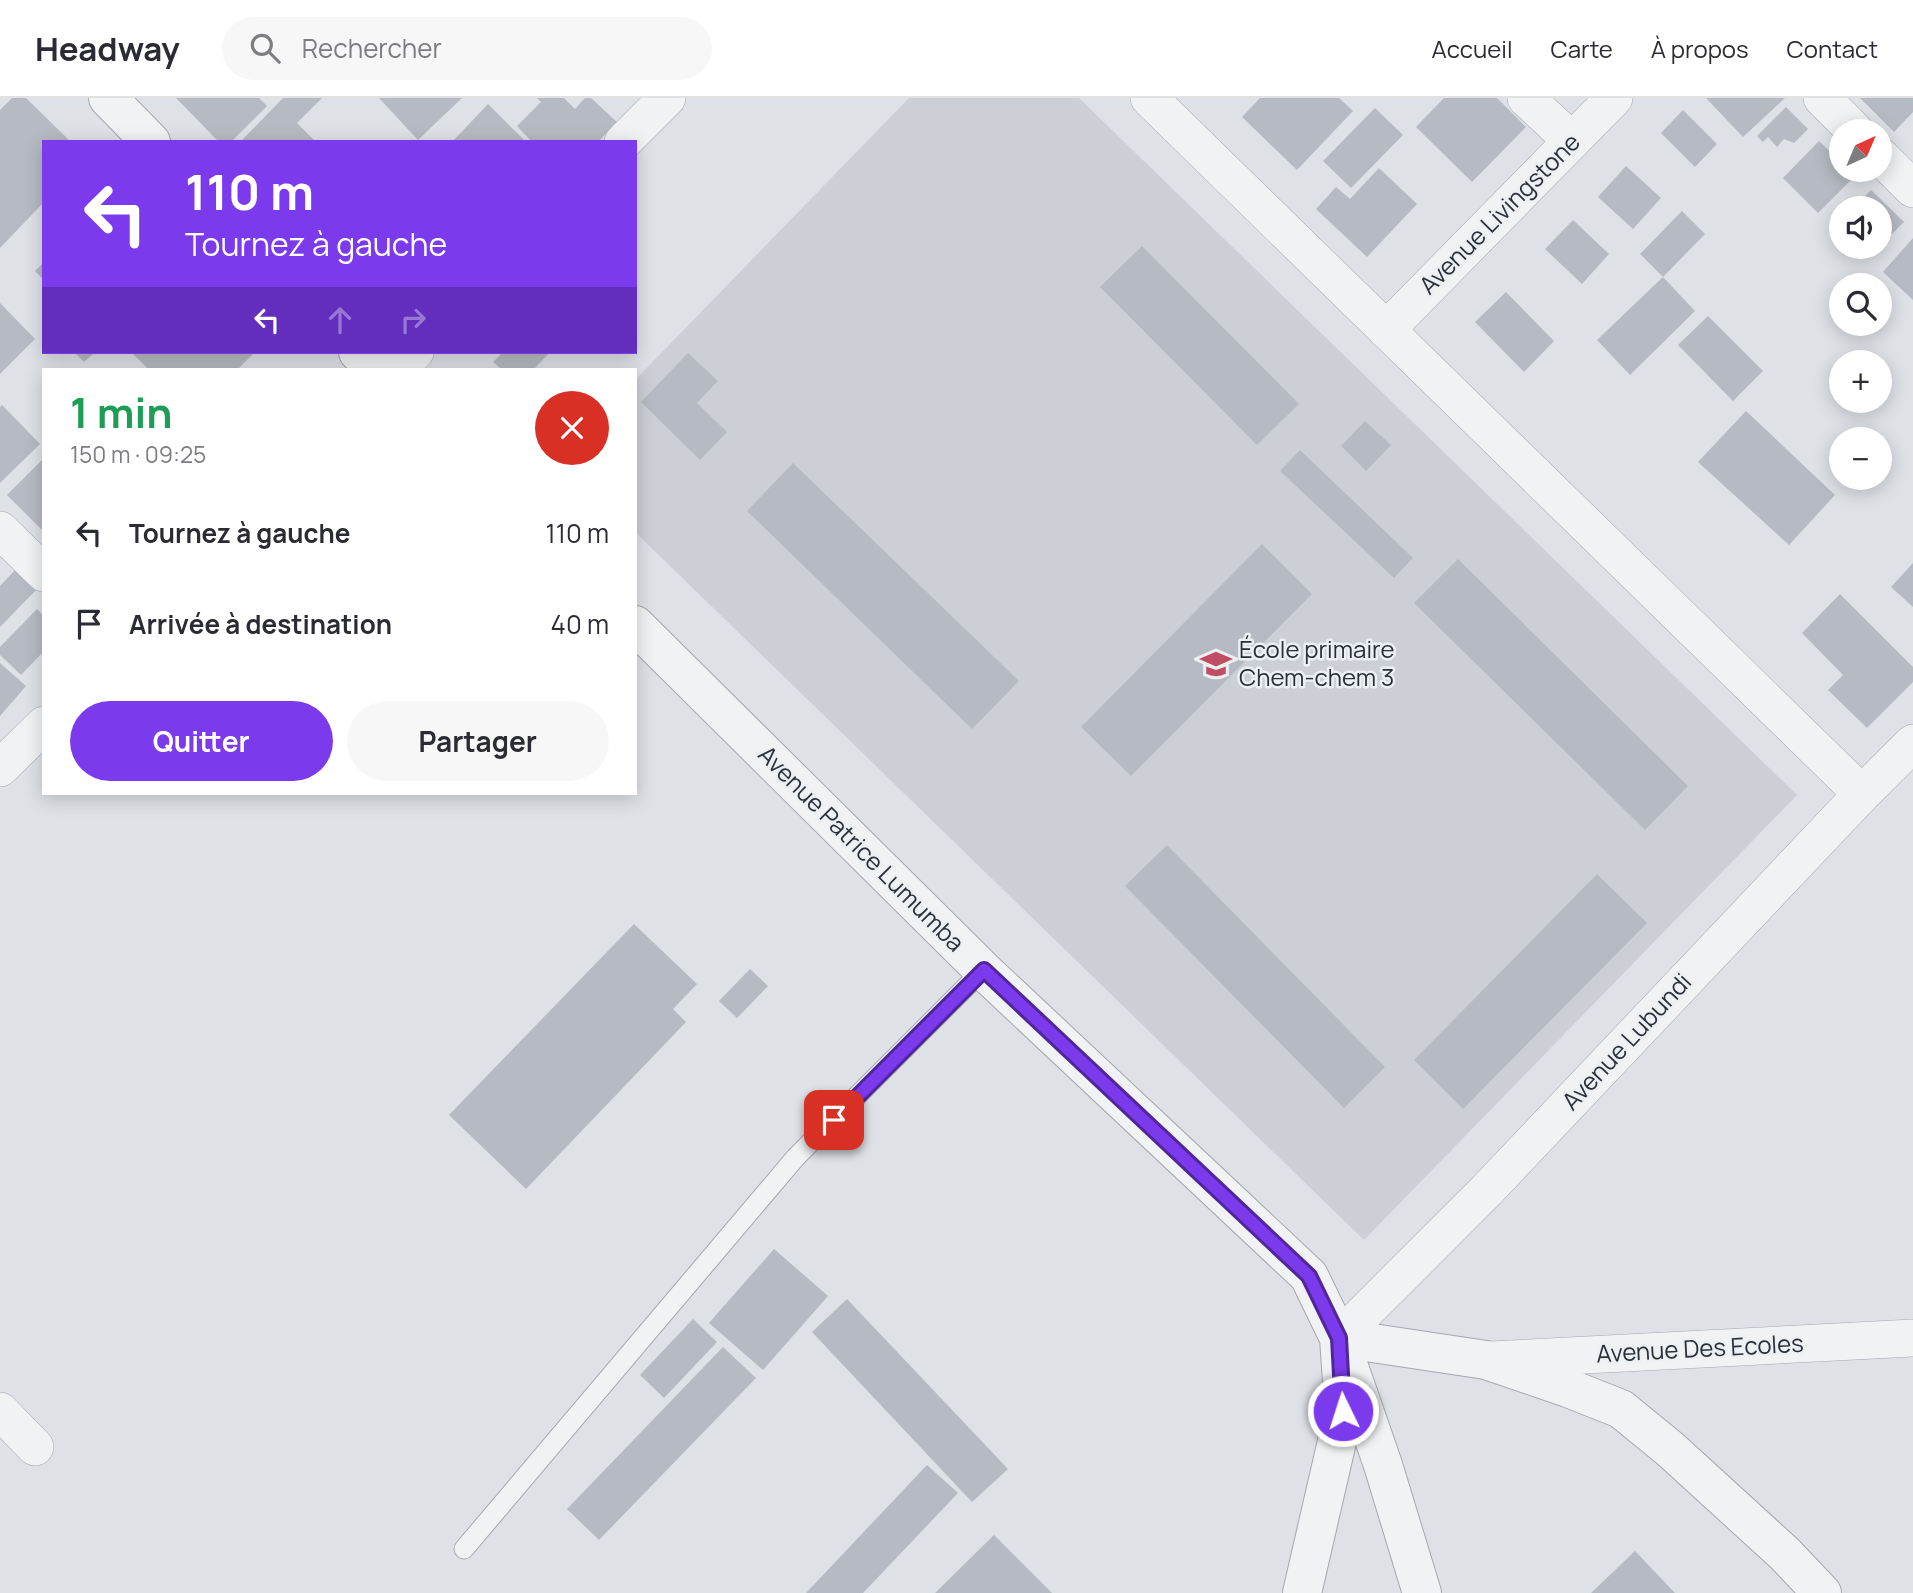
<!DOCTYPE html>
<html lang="fr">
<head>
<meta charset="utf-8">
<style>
  body { margin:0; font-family:Manrope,sans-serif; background:#f7f7f7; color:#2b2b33; height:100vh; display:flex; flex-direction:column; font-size:26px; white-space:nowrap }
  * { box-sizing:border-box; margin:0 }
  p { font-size:23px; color:#7c7c81 }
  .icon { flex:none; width:38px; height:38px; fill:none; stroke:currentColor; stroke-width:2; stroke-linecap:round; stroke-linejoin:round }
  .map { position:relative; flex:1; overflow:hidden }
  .drawer { position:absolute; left:42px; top:270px; width:595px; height:427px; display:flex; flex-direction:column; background:#fff; border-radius:0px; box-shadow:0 4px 18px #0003 }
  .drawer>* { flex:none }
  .top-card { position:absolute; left:42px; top:42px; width:595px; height:214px; border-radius:0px; box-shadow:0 4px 18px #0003; background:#7c3aed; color:#fff; overflow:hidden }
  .needle { width:46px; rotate:44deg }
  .tools { position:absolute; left:1829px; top:21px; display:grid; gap:14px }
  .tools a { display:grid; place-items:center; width:63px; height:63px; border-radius:50%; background:#fff; box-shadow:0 4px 18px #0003; font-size:35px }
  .pin { position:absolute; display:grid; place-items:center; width:60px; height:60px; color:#fff; margin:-30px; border-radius:14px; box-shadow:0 4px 10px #0006 }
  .me { position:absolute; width:77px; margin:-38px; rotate:356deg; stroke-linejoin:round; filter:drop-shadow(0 0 5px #0008) }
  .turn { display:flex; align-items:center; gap:24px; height:147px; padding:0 28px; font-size:32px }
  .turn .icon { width:91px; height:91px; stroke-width:2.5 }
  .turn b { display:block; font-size:49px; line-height:60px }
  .lanes { display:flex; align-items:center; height:66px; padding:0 28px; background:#0003; justify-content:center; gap:35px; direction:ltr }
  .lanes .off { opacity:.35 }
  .round { display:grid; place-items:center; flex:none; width:74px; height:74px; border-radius:37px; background:#f7f7f7 }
  .head { display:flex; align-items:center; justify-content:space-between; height:119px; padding:0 28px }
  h1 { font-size:42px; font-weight:700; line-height:52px; color:#1e9e55 }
  .primary-button { display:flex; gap:14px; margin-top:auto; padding:14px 28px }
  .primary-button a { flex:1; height:80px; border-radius:42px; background:#7c3aed; color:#fff; font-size:28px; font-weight:700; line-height:80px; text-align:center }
  .primary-button a+a { background:#f7f7f7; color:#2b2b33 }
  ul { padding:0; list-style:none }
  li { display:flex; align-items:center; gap:21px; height:91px; padding:0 28px }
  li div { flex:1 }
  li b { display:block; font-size:26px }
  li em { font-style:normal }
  header { display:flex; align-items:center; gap:42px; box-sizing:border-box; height:98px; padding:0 35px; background:#fff; border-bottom:2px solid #e1e1e2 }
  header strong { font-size:33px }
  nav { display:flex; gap:38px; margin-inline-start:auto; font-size:24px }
  .search { width:490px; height:63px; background:#f7f7f7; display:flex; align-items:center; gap:18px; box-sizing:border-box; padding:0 24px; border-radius:38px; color:#7c7c81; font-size:26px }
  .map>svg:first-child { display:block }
  .built { fill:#ccd0d6 }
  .building { fill:#b6bac2 }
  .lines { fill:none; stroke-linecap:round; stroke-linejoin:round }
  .service-casing { stroke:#a4a8af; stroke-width:21 }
  .minor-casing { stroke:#a4a8af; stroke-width:38 }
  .tertiary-casing { stroke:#a4a8af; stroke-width:40 }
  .service { stroke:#f0f2f4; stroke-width:19 }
  .minor { stroke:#f0f2f4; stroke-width:37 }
  .tertiary { stroke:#f0f2f4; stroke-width:38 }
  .route-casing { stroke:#51269a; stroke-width:18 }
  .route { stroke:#7c3aed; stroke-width:12 }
  .labels { text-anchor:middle; stroke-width:5; stroke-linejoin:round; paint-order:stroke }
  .street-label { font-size:24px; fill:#29303a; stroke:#edf0f3 }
  .poi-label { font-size:24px; fill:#29303a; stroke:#edf0f3; text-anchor:start }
</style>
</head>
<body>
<header>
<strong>Headway</strong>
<div class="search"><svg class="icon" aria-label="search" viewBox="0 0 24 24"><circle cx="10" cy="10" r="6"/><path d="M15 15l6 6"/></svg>Rechercher</div>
<nav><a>Accueil</a><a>Carte</a><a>À propos</a><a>Contact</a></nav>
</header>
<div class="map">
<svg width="1913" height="1495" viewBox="0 0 1913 1495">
  <rect width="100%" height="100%" fill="#dee1e6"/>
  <path class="built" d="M909 0H1079L1797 697 1364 1142 635 434V282Z"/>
  <path class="building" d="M12 0H26L71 44H44V104L0 150V12Z
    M176 0H259L267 8 231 44H219Z
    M283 0H322L297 25 316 44H240Z
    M379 0H462L418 42Z
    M537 0H564L575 11 585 0H591L617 24 598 44H532L517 28 541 4Z
    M1260 0H1339L1353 13 1297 72 1242 19Z
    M1444 0H1497L1526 29 1472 84 1416 29Z
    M1706 0H1785L1743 39Z
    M1860 0H1913V14L1894 34Z
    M488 6 526 44H452Z
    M1786 9 1808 31 1794 45 1784 41 1777 49 1768 39 1763 44 1757 38Z
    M1375 10 1403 37 1351 90 1323 63Z
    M1683 12 1717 46 1695 69 1661 35Z
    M1819 43 1841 64V72H1849L1855 78 1818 115 1783 80Z
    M1626 68 1661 100 1633 131 1598 99Z
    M1379 70 1417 106 1367 159 1316 111 1336 89 1350 101Z
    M1871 92 1904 124 1880 148V110H1852Z
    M1682 113 1705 136 1663 179 1640 156Z
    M1573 122 1609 156 1582 186 1545 151Z
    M1913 140V202L1883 174Z
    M1142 148 1299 306 1257 347 1100 189Z
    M44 164V182L35 173Z
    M1663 179 1695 213 1630 277 1597 242Z
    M1506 194 1554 243 1524 274 1475 224Z
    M0 205 35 241 0 276Z
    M1708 218 1763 273 1733 303 1678 247Z
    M74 254H95L84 264Z
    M131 254H255L238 271H148Z
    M503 254H550L534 271H501L493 264Z
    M688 255 718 283 697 305 727 334 700 362 641 304Z
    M2 307 40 346 0 385V309Z
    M1746 313 1835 397 1789 447 1698 364Z
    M1365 323 1391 347 1366 373 1341 348Z
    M1300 352 1413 460 1394 480 1280 373Z
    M44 360V430L42 432 7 397Z
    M793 365 1019 583 972 631 747 413Z
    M1262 446 1312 496 1131 678 1081 629Z
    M1458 461 1688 688 1645 732 1414 505Z
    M1913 465V509L1891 489Z
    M15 472 36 492 0 529V488Z
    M1840 496 1913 569V584L1867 630 1828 592 1843 577 1802 535Z
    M37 511 44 518V553L21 577 0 557V549Z
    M0 565 26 588 0 618Z
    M1167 747 1385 969 1344 1010 1125 788Z
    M1597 776 1647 825 1463 1011 1414 962Z
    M634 826 697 886 673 911 686 924 526 1091 449 1017Z
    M750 871 768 888 737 920 719 903Z
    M774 1151 828 1198 763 1272 709 1225Z
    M847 1201 1008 1371 972 1404 812 1234Z
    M693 1221 717 1244 664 1300 640 1277Z
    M723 1249 756 1280 599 1442 567 1411Z
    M927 1367 958 1395 863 1495H806Z
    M994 1437 1052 1495H935Z
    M1635 1453 1675 1495H1591Z"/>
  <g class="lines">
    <defs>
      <path id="service" d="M464 1451 796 1059 983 872"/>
      <path id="minor" d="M1149 0 1862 696
        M1526 0 1572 43
        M1822 0 1855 33
        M623 44 667 0
        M1880 58 1913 91
        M1386 232 1614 0
        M397 271 415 254
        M0 432 44 475
        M0 670 44 627
        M1339 1240 1487 1092 1862 696 1913 645
        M1491 1262 1913 1240
        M0 1313 35 1349"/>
      <path id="tertiary" d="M108 0 151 44
        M358 254 376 271
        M635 527 983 872 1309 1178 1339 1240 1344 1313 1302 1495
        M1422 1495 1383 1367 1339 1240 1486 1262 1568 1290 1621 1311 1670 1351 1785 1456 1822 1495"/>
    </defs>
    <use href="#service" class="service-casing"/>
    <use href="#minor" class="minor-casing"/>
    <use href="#tertiary" class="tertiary-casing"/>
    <use href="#service" class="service"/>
    <use href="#minor" class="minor"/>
    <use href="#tertiary" class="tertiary"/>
  </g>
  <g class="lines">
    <defs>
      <path id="route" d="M834 1022 984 872 1309 1178 1339 1240 1343 1313"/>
    </defs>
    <use href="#route" class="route-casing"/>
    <use href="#route" class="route"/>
  </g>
  <defs>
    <symbol id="school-bare" viewBox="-9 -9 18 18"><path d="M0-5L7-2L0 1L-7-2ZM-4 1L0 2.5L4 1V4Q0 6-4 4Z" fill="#be4f63" stroke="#edf0f3" stroke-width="2.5" paint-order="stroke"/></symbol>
  </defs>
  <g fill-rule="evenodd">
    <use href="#school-bare" x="1194" y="544" width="44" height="44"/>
  </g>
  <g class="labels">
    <g class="street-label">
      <text transform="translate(1500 116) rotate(-45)" y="8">Avenue Livingstone</text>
      <text transform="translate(861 751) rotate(45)" y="8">Avenue Patrice Lumumba</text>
      <text transform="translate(1627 944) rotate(-47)" y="8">Avenue Lubundi</text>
      <text transform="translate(1700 1251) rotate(-3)" y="8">Avenue Des Ecoles</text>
    </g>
    <g class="poi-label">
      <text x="1239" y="560">École primaire<tspan x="1239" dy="28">Chem-chem 3</tspan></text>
    </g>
  </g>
</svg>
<div class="tools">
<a><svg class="needle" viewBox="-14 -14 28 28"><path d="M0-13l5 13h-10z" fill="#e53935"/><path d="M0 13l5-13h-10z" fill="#7c7c81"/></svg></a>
<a><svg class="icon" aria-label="sound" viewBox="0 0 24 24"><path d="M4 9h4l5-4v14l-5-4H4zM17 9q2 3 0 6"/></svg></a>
<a><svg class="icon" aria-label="search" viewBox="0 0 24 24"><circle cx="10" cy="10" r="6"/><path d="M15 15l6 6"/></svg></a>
<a>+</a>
<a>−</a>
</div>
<div class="pin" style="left:834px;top:1022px;background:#d93025"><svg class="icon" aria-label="arrive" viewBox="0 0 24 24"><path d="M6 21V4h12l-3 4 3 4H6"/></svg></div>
<svg class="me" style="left:1343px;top:1313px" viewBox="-20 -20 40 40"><circle r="17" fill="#7c3aed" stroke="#fff" stroke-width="3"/><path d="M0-11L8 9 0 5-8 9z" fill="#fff"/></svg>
<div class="top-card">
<div class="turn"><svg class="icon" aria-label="left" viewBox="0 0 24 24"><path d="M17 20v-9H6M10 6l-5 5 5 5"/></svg><div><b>110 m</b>Tournez à gauche</div></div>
<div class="lanes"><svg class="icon" aria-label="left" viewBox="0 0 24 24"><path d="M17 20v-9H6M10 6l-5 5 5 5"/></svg><svg class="icon off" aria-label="ahead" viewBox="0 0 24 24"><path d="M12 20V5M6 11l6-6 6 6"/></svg><svg class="icon off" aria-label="right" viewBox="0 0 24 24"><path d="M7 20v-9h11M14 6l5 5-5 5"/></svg></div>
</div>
<section class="drawer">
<div class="head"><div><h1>1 min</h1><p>150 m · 09:25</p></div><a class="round" style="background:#d93025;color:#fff"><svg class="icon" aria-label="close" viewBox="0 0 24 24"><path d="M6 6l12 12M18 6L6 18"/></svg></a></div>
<ul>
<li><svg class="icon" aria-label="left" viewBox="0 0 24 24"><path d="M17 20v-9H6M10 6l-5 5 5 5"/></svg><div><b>Tournez à gauche</b></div><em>110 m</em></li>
<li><svg class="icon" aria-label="arrive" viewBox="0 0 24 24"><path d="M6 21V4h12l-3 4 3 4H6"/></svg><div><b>Arrivée à destination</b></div><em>40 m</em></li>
</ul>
<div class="primary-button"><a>Quitter</a><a>Partager</a></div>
</section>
</div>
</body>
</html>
